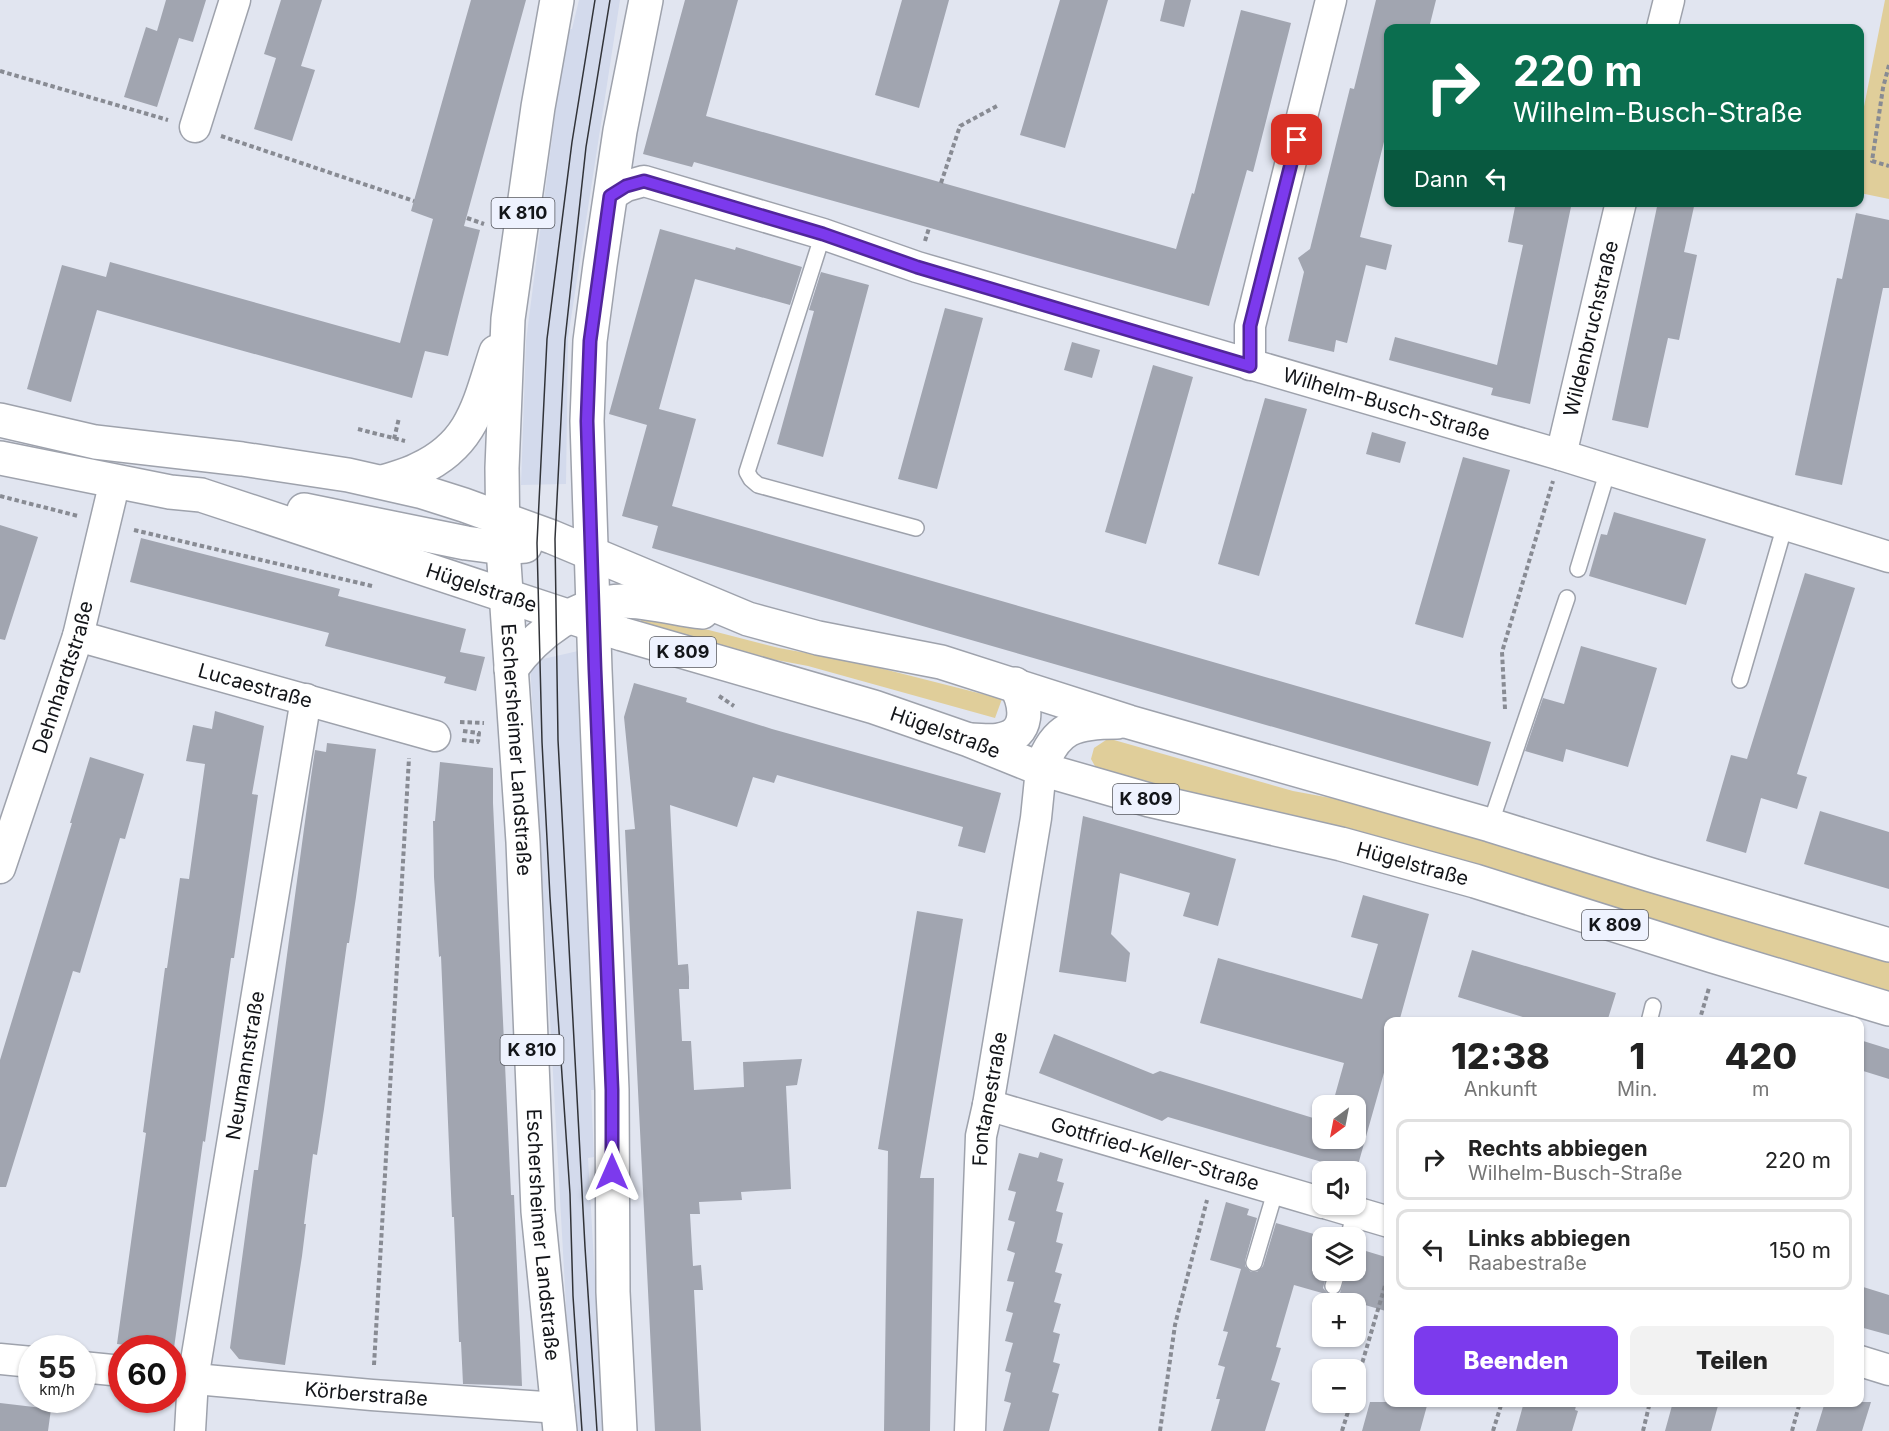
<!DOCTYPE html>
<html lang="de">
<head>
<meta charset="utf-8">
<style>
  body { margin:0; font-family:Inter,sans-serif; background:#f2f2f2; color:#222; height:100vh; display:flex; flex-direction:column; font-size:22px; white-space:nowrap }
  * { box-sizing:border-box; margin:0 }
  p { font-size:20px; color:#767676 }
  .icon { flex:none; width:33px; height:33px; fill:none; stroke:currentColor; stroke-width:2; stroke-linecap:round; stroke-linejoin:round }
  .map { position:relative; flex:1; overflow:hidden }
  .drawer { position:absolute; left:1384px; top:1017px; width:480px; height:390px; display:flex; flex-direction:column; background:#fff; border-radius:12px; box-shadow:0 2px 4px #0004 }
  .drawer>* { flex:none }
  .hud { position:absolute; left:1384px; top:24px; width:480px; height:183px; border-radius:12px; box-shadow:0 2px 4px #0004; background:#0b6e4f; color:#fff; overflow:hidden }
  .needle { width:39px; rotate:212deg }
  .buttons { position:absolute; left:1312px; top:1095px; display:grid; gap:12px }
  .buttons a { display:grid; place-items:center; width:54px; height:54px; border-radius:12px; background:#fff; box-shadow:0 2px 4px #0004; font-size:30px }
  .speed { position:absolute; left:18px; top:1335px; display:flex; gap:12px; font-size:30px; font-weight:700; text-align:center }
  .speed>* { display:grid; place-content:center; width:78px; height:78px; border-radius:50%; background:#fff; box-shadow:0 2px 4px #0004; line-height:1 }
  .speed small { font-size:15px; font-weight:400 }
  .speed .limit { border:9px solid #d22; background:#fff; color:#111 }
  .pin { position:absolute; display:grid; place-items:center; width:51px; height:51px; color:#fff; margin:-26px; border-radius:12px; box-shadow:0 3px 9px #0006 }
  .me { position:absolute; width:66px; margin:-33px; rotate:0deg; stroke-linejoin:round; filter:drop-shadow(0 0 4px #0008) }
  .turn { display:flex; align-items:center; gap:21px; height:126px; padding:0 30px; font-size:27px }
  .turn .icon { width:78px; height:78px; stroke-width:2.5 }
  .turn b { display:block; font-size:42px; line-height:51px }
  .then { display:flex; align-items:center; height:57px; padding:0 30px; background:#0003; gap:12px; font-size:22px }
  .eta { display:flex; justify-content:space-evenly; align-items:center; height:102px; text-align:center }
  .eta b { font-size:36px; font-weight:800; line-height:42px }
  .cta { display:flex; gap:12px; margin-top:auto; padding:12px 30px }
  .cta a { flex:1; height:69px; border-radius:12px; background:#7c3aed; color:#fff; font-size:24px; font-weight:800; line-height:69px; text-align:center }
  .cta a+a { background:#f2f2f2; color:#222 }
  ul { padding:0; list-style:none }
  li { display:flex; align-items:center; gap:18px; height:81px; margin:0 12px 9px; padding:0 18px; border:3px solid #e0e0e0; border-radius:12px }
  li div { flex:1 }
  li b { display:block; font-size:22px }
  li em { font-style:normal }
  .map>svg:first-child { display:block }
  .built { fill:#d3daec }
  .green { fill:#e0ce9a }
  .building { fill:#a1a5b0 }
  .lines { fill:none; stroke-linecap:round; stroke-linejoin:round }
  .lane-casing { stroke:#9ea2ac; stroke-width:18 }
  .street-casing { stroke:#9ea2ac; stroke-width:33 }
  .primary-casing { stroke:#9ea2ac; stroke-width:36 }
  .path { stroke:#888b93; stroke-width:4; stroke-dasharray:4.5 3; stroke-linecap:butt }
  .lane { stroke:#fff; stroke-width:15 }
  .street { stroke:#fff; stroke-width:30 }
  .primary { stroke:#fff; stroke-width:33 }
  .tram { stroke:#313338; stroke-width:1.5 }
  .route-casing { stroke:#51269a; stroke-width:15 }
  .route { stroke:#7c3aed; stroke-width:10 }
  .labels { text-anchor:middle; stroke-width:5; stroke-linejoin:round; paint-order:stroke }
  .shield { fill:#eef2fe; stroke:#55575e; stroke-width:1.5 }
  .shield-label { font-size:18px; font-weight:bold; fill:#131519 }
  .street-label { font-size:20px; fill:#131519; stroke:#eef2fe }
</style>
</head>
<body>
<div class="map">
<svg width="1889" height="1431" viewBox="0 0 1889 1431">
  <rect width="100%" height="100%" fill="#e1e5f0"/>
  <path class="built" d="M579 0H620L568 338 566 484 521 485 526 341 566 29H572Z
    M578 651 599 1090H591L594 1157 588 1158 596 1296 606 1431H573L530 662Z"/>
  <path class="green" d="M1885 0H1889V199L1860 193V127Z
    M643 613 779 648 856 662 1002 699 995 718 808 666 771 659 640 623Z
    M1106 740H1114L1293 791 1374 806 1889 959V995L1100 775 1091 759 1094 748Z"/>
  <path class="building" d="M166 0H206L193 42 179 38 157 107 124 97 146 27 157 31Z
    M281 0H322L301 66 315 70 292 141 254 129 276 58 264 54Z
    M471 0H526L464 226 480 230 448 356 425 351 412 398 97 310 71 402 27 389 62 265 106 277 110 262 400 343 433 219 411 211Z
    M685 0H738L706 116 1176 249 1192 193 1194 194 1241 10 1291 23 1253 172 1247 170 1209 306 694 162 692 167 643 154Z
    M902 0H949L919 108 875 95Z
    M1060 0H1108L1065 148 1020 135Z
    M1165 0H1191L1184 27 1160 21Z
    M1376 0H1436L1429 28H1389V122L1360 237 1392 245 1386 270 1366 265 1347 343 1336 340 1334 352 1288 341 1304 272 1298 258 1310 249 1350 88 1354 89Z
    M1516 202H1572L1530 404 1491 395 1493 388 1389 360 1395 337 1497 365 1523 245 1508 242Z
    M1658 202H1695L1684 252 1697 255 1679 340 1668 338 1648 428 1612 420Z
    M1856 213 1889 220V288H1883L1842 485 1795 475 1837 278 1842 279Z
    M660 229 735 250 736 247 802 267 790 305 695 279 659 409 696 419 672 506 1491 742 1478 786 652 548 658 526 622 516 647 425 609 414Z
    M821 272 869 285 823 457 777 444 814 311 809 310Z
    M945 308 983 318 937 489 898 479Z
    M1072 342 1100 350 1092 378 1064 370Z
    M1153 365 1193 377 1146 544 1105 532Z
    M1265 398 1307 409 1259 576 1218 564Z
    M1372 432 1406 442 1400 463 1366 454Z
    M1463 457 1510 470 1463 638 1415 624Z
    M1614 512 1706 539 1686 605 1589 576 1601 534 1607 535Z
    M0 525 38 537 5 640 0 639Z
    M141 538 340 589 338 596 466 629 460 652 485 657 476 691 444 683 446 677 325 646 329 633 130 582Z
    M1805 573 1855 588 1797 774 1807 777 1797 809 1761 798 1746 853 1706 841 1731 755 1747 759Z
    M1581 646 1657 668 1628 767 1566 749 1563 762 1525 751 1543 698 1564 704Z
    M634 683 687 698 686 702 772 729 1001 793 985 853 958 846 963 827 777 775 774 783 753 777 737 827 670 805 678 965 688 964 689 977V989H679L682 1041H691L694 1090 744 1087 743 1062 802 1059 797 1085 786 1086 791 1189 741 1192 742 1200 699 1202 700 1214H690L693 1266 701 1265 702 1278 703 1290H694L701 1431H655L625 830 635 829 624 717Z
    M215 711 264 726 252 794 258 795 234 958H231L223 1014 205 1142 203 1141 174 1348H148L117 1344 146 1133 143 1132 165 968H167L180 878 189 879 205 764 186 761 193 725 212 729Z
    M327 743 376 749 356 897 349 943H347L324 1109 317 1155 313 1154 304 1224H306L302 1256 285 1365 239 1359 230 1348 254 1170H258L311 777 315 750 326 752Z
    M90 757 144 774 125 839 120 838 80 973 73 971 6 1187H0V1060L72 823H70Z
    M440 762 493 768V803L511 1195H514L522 1386 463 1384 461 1342H459L454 1217H452L441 956 439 957 434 877 433 821H435Z
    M1820 811 1889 832V889L1804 864Z
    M1083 816 1236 859 1218 926 1183 916 1190 893 1120 873 1111 934 1130 953 1126 982 1059 972Z
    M1363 895 1429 914 1399 1022H1389V1055L1356 1172 1168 1117 1162 1121 1039 1073 1054 1034 1153 1074 1160 1071 1323 1121V1138H1356V1106H1332L1344 1063 1200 1023 1218 958 1362 999 1378 944 1351 937Z
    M917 911 963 919 920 1178H934L930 1431H884L888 1151 878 1149Z
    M1472 950 1616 993 1607 1022H1539L1458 997Z
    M1860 1040 1889 1049V1079L1860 1070Z
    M1040 1152 1063 1159 1057 1181 1064 1183 1056 1211 1063 1213 1056 1242 1063 1244 1055 1272 1062 1274 1054 1302 1061 1304 1053 1332 1060 1334 1053 1362 1060 1364 1052 1392 1059 1394 1049 1431H1003L1011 1403 1004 1401 1011 1373 1005 1371 1013 1343 1005 1341 1013 1313 1006 1311 1014 1282 1007 1281 1015 1253 1007 1250 1015 1222 1008 1220 1016 1192 1008 1190 1019 1153 1038 1158Z
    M1226 1202 1249 1209 1247 1215 1257 1218 1245 1261V1266L1251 1272H1257L1263 1266 1276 1223 1324 1237 1323 1270H1328L1323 1288 1329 1295 1294 1285 1276 1347 1281 1348 1271 1380 1280 1383 1265 1431H1211L1220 1399H1216L1225 1367 1218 1365 1228 1332 1223 1331 1241 1269 1210 1260Z
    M1356 1248 1389 1258V1312L1331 1295 1340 1293 1347 1270H1356Z
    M1860 1286 1889 1295V1335L1860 1327Z
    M1370 1402H1428L1420 1431H1362Z
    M1524 1402H1577L1575 1410 1578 1411 1572 1431H1516Z
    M1673 1402H1719L1711 1431H1665Z
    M1825 1402H1871L1862 1431H1816Z
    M0 1403 51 1409 48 1431H0Z"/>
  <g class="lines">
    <defs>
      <path id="lane" d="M823 234 747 472 751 479 758 485 916 528
        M1578 569 1608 470
        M1740 680 1785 525
        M1490 825 1567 598
        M1649 1022 1653 1006
        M1348 1238 1355 1212
        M1254 1263 1276 1189
        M1333 1286 1338 1270"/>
      <g id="street">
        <path d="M1662 28 1669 0"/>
        <path d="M195 127 235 0"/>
        <path id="s1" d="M610 196 626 186 644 181 823 234 917 267 1561 455 1889 557"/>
        <path d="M1250 365V326L1331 0"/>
        <path id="s2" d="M1561 455 1621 202"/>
        <path id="s3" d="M78 636 435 736"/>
        <path id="s4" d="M0 868 78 636 115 481"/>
        <path id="s5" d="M988 1105 1323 1203"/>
        <path d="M1328 1204 1389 1222"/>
        <path d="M0 1359 32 1362"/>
        <path d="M1860 1361 1889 1370"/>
        <path d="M82 1367 122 1371"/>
        <path id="s6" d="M173 1377 372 1395 559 1408"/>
        <path id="s7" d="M190 1431 193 1379 306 699"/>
        <path id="s8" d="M970 1431 981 1136 988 1105 1036 818 1041 769"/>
      </g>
      <g id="primary">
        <path id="s9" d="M557 0 538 107 508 319 502 468 503 548 523 842 538 1211 560 1431"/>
        <path d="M0 420 95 442 242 459 348 475 423 492 464 505 552 537 748 619 818 638 941 662 1129 722 1490 825 1651 875 1889 945"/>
        <path id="s10" d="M0 458 170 492 201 495 622 634 874 707 969 740 1041 769 1149 800 1341 844 1475 881 1713 956 1889 1009"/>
        <path d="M383 482C395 478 408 475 419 469 473 444 479 404 496 352"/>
        <path d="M304 510 466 543 503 548 525 546"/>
        <path d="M511 669C536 634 578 602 623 601 646 601 678 609 702 612"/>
        <path d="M971 740C980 740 990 742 999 740 1031 735 1027 705 1015 684"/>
        <path d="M1041 769C1055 727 1075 722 1117 722"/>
        <path d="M620 1431 613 1292 612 1090 595 670 587 421 590 341 600 265 620 131 646 0"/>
      </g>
    </defs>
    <use href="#lane" class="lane-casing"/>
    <use href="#street" class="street-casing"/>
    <use href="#primary" class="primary-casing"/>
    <path class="path" d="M1889 65 1883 88 1872 161 1889 166
      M0 71 168 120
      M221 136 414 201
      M941 183 960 126 997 106
      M467 218 484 224
      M925 241 929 228
      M358 429 405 441
      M394 439 399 418
      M0 496 78 516
      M134 530 372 586
      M719 696 734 706
      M1505 709 1502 652 1553 481
      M460 722 484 723
      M463 731 479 733 478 742
      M462 740 479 742
      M1699 1022 1709 988
      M374 1365 409 758
      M1356 1384 1389 1272
      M1160 1431 1175 1325 1207 1200
      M1342 1431 1351 1402
      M1493 1431 1502 1402
      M1643 1431 1650 1402
      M1792 1431 1800 1402"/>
    <use href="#lane" class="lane"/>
    <use href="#street" class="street"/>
    <use href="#primary" class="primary"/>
    <path class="tram" d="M582 1431 573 1296 570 1194 550 897 542 742 537 543 547 339 572 142 595 0
      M597 1431 585 1247 558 740 555 539 565 340 586 147 610 0"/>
  </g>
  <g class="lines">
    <defs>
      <path id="route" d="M612 1172V1090L595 670 587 421 590 341 610 196 626 186 644 181 823 234 917 267 1250 366V326L1297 140"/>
    </defs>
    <use href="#route" class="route-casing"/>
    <use href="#route" class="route"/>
  </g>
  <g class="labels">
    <g class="shield">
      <rect x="491.5" y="198" width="63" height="30" rx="4.5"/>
      <rect x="650" y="637" width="66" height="30" rx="4.5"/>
      <rect x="1113" y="784" width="66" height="30" rx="4.5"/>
      <rect x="1582" y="910" width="66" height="30" rx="4.5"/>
      <rect x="500.5" y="1035" width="63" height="30" rx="4.5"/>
    </g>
    <g class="shield-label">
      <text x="523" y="219">K 810</text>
      <text x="683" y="658">K 809</text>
      <text x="1146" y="805">K 809</text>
      <text x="1615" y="931">K 809</text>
      <text x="532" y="1056">K 810</text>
    </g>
    <g class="street-label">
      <text dy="7" stroke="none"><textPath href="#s2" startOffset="130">Wildenbruchstraße</textPath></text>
      <text dy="7" stroke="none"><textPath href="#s1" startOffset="813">Wilhelm-Busch-Straße</textPath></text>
      <text dy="7" stroke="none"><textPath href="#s10" startOffset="500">Hügelstraße</textPath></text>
      <text dy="7" stroke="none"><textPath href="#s4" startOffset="201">Dehnhardtstraße</textPath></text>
      <text dy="7" stroke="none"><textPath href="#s3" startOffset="184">Lucaestraße</textPath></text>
      <text dy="7" stroke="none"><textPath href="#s10" startOffset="986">Hügelstraße</textPath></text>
      <text dy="7" stroke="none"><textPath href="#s9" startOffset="754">Eschersheimer Landstraße</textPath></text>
      <text dy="7" stroke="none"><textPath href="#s10" startOffset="1472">Hügelstraße</textPath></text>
      <text dy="7" stroke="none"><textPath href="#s7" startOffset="370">Neumannstraße</textPath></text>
      <text dy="7" stroke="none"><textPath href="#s8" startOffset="333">Fontanestraße</textPath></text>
      <text dy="7" stroke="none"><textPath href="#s5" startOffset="174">Gottfried-Keller-Straße</textPath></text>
      <text dy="7" stroke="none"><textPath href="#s9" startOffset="1240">Eschersheimer Landstraße</textPath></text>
      <text dy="7" stroke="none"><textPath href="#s6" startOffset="194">Körberstraße</textPath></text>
    </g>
  </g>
</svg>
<div class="buttons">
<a><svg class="needle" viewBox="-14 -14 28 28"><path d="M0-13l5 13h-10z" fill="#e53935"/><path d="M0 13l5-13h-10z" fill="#767676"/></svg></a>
<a><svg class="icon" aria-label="sound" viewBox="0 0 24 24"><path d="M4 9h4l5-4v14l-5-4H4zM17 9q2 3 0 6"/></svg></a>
<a><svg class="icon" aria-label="layers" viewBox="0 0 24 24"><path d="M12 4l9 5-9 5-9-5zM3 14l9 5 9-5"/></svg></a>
<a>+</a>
<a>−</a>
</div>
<div class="speed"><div>55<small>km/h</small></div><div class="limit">60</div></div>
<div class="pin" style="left:1297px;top:140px;background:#d93025"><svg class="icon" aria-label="arrive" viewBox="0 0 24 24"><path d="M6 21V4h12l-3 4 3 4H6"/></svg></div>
<svg class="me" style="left:612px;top:1172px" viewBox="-20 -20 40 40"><path d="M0-17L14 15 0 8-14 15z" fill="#7c3aed" stroke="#fff" stroke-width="4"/></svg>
<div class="hud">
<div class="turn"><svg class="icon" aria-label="right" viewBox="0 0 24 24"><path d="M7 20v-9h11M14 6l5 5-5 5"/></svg><div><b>220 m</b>Wilhelm-Busch-Straße</div></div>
<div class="then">Dann<svg class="icon" aria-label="left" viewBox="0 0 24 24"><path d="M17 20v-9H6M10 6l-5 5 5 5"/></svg></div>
</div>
<section class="drawer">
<div class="eta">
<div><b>12:38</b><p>Ankunft</p></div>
<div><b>1</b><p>Min.</p></div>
<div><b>420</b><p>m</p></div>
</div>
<ul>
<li><svg class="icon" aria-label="right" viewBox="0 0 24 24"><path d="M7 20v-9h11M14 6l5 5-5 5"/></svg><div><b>Rechts abbiegen</b><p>Wilhelm-Busch-Straße</p></div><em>220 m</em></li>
<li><svg class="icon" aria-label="left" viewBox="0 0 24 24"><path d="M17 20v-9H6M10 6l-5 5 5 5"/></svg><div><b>Links abbiegen</b><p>Raabestraße</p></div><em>150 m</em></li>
</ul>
<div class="cta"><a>Beenden</a><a>Teilen</a></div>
</section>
</div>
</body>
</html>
